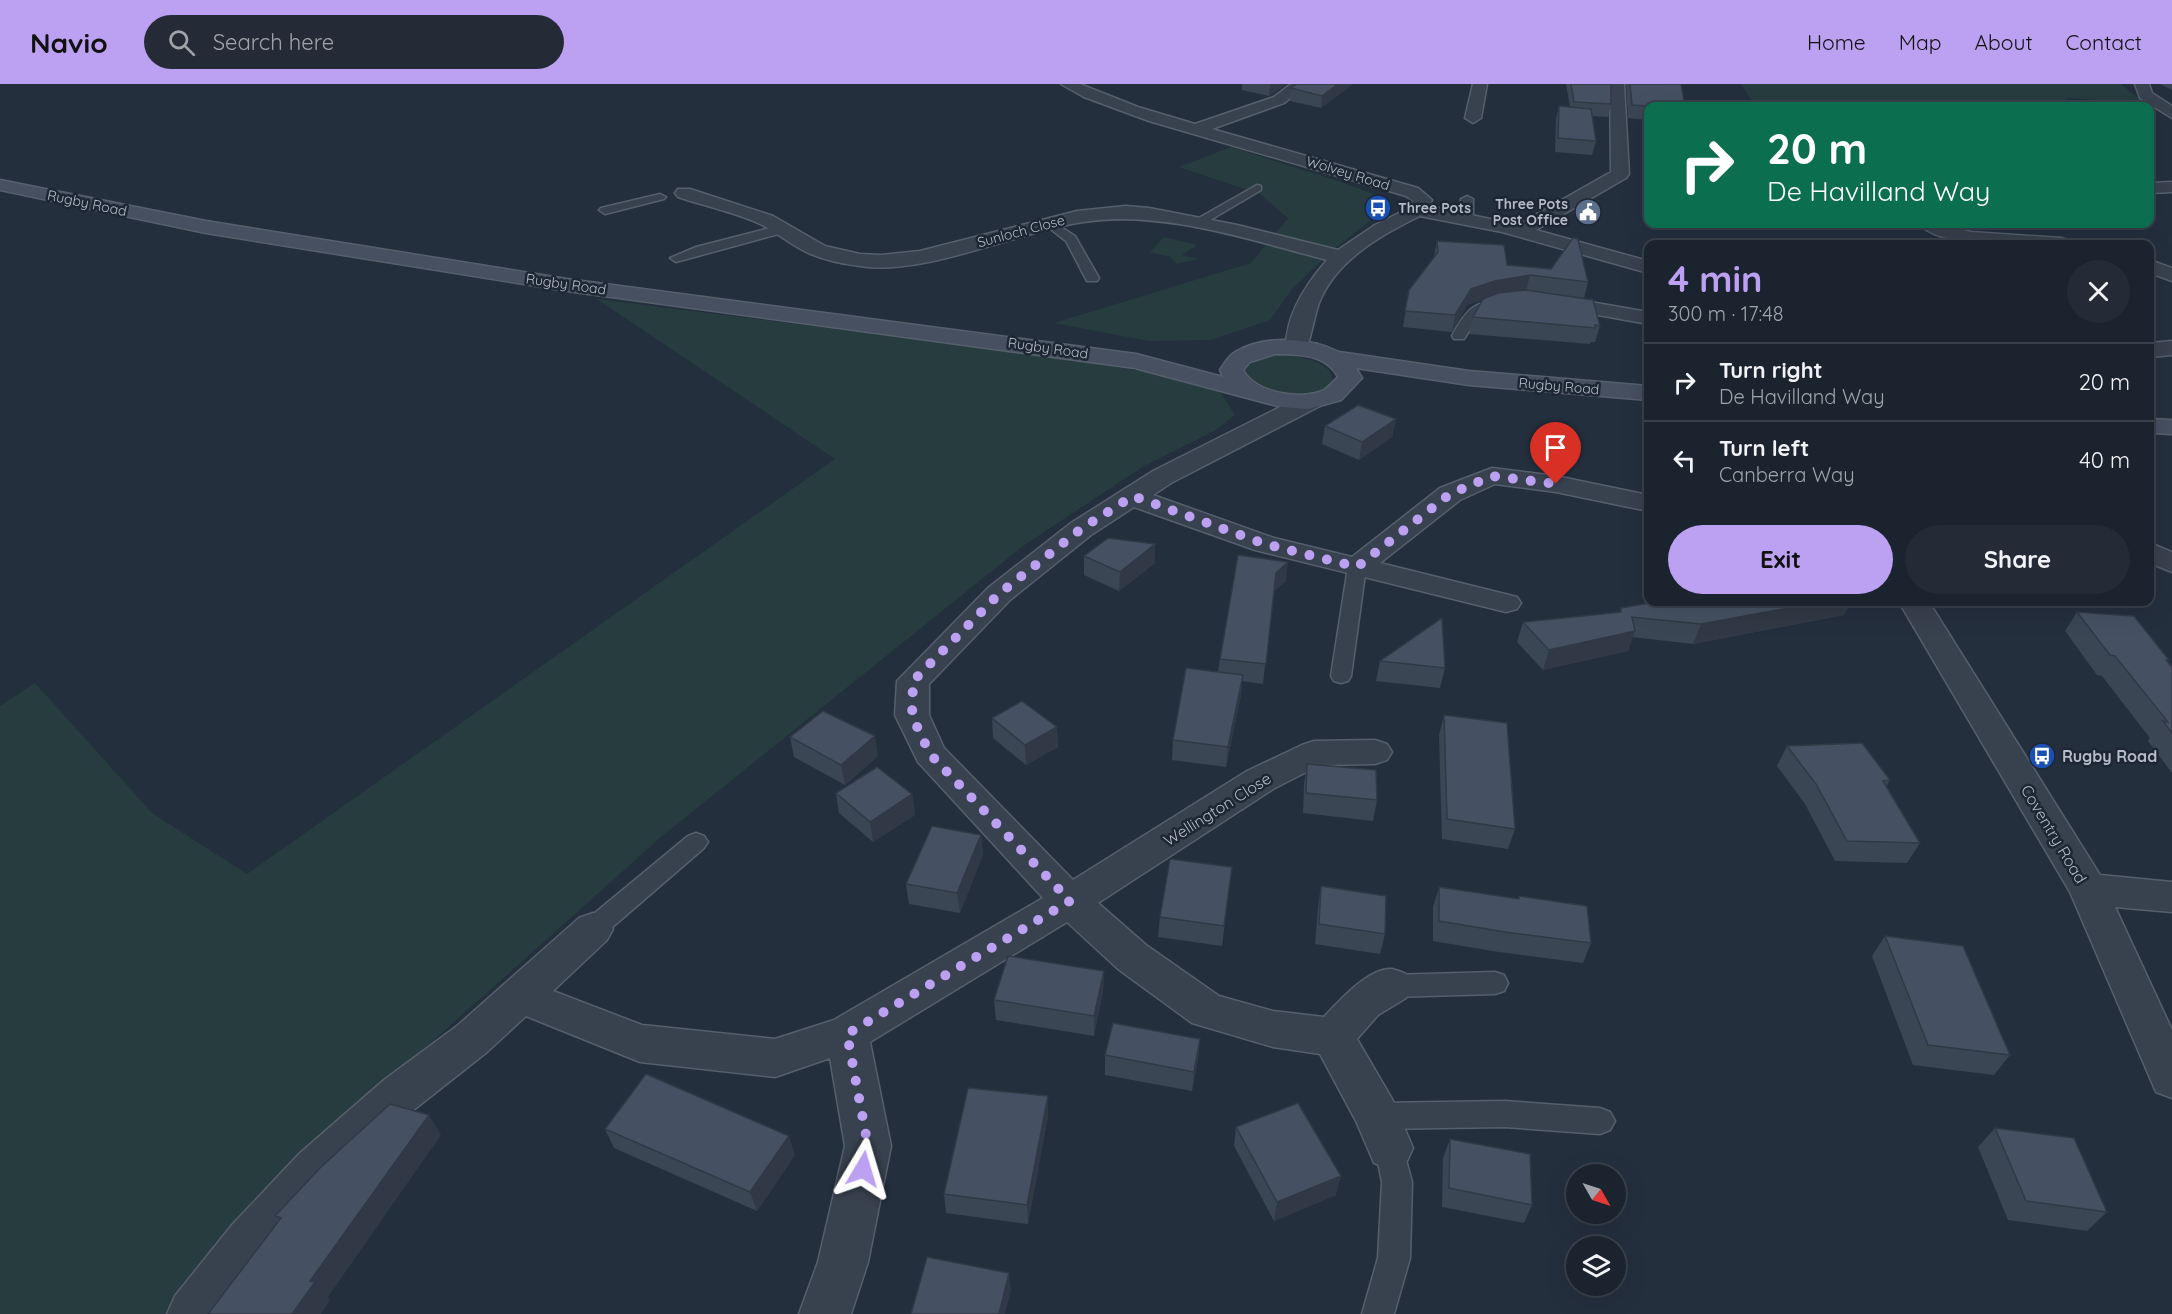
<!DOCTYPE html>
<html lang="en">
<head>
<meta charset="utf-8">
<style>
  body { margin:0; font-family:Quicksand,sans-serif; background:#242b36; color:#f1f3f6; height:100vh; display:flex; flex-direction:column; font-size:22px; white-space:nowrap }
  * { box-sizing:border-box; margin:0 }
  p { font-size:20px; color:#a0a4aa }
  .icon { flex:none; width:33px; height:33px; fill:none; stroke:currentColor; stroke-width:2; stroke-linecap:round; stroke-linejoin:round }
  .map { position:relative; flex:1; overflow:hidden }
  .drawer { position:absolute; left:1644px; top:156px; width:510px; height:366px; display:flex; flex-direction:column; background:#1b232e; border-radius:12px; box-shadow:0 6px 24px #0002,0 0 0 2px #39404a }
  .drawer>* { flex:none }
  .guide { position:absolute; left:1644px; top:18px; width:510px; height:126px; border-radius:12px; box-shadow:0 6px 24px #0002,0 0 0 2px #39404a; background:#0b6e4f; color:#fff; overflow:hidden }
  .needle { width:39px; rotate:129deg }
  .buttons { position:absolute; left:1566px; top:1080px; display:grid; gap:12px }
  .buttons a { display:grid; place-items:center; width:60px; height:60px; border-radius:50%; background:#1b232e; box-shadow:0 6px 24px #0002,0 0 0 2px #39404a; font-size:30px }
  .pin { position:absolute; display:grid; place-items:center; width:51px; height:51px; color:#fff; margin:-62px -26px; border-radius:50% 50% 50% 0; rotate:-45deg; box-shadow:0 0 6px #0007 }
  .pin .icon { rotate:45deg }
  .me { position:absolute; width:66px; margin:-33px; rotate:7deg; stroke-linejoin:round; filter:drop-shadow(0 0 4px #0008) }
  .turn { display:flex; align-items:center; gap:21px; height:126px; padding:0 24px; font-size:27px }
  .turn .icon { width:78px; height:78px; stroke-width:2.5 }
  .turn b { display:block; font-size:42px; line-height:51px }
  .round { display:grid; place-items:center; flex:none; width:63px; height:63px; border-radius:32px; background:#242b36 }
  .head { display:flex; align-items:center; justify-content:space-between; height:102px; padding:0 24px }
  h1 { font-size:36px; font-weight:700; line-height:45px; color:#bca0f2 }
  .button { display:flex; gap:12px; margin-top:auto; padding:12px 24px }
  .button a { flex:1; height:69px; border-radius:36px; background:#bca0f2; color:#111; font-size:24px; font-weight:700; line-height:69px; text-align:center }
  .button a+a { background:#242b36; color:#f1f3f6 }
  ul { padding:0; list-style:none }
  li { display:flex; align-items:center; gap:18px; height:78px; padding:0 24px; border-top:2px solid #39404a }
  li div { flex:1 }
  li b { display:block; font-size:22px }
  li em { font-style:normal }
  header { display:flex; align-items:center; gap:36px; box-sizing:border-box; height:84px; padding:0 30px; background:#bca0f2; color:#111 }
  header strong { font-size:28px }
  nav { display:flex; gap:33px; margin-inline-start:auto; font-size:21px }
  .search { width:420px; height:54px; background:#242b36; display:flex; align-items:center; gap:15px; box-sizing:border-box; padding:0 21px; border-radius:33px; color:#a0a4aa; font-size:22px }
  .map>svg:first-child { display:block }
  .green { fill:#263c3f }
  .lines { fill:none; stroke-linecap:round; stroke-linejoin:round }
  .lane-casing { stroke:#565f6c; stroke-width:3 }
  .street-casing { stroke:#565f6c; stroke-width:3 }
  .secondary-casing { stroke:#565f6c; stroke-width:3 }
  .lane { fill:#38414e; fill-rule:evenodd }
  .street { fill:#38414e; fill-rule:evenodd }
  .secondary { fill:#465061; fill-rule:evenodd }
  .wall { fill:#3b4654 }
  .shaded-wall { fill:#303945 }
  .building { fill:#455162; stroke:#303945; stroke-width:1.5 }
  .route { stroke:#bca0f2; stroke-width:10; stroke-dasharray:0 18 }
  .labels { text-anchor:middle; stroke-width:5; stroke-linejoin:round; paint-order:stroke }
  .far-street-label { font-size:14px; fill:#b4bcc9; stroke:#1d2633 }
  .far-poi-label { font-size:14px; font-weight:bold; fill:#b4bcc9; stroke:#1d2633; text-anchor:end }
  .poi-label { font-size:16px; font-weight:bold; fill:#b4bcc9; stroke:#1d2633; text-anchor:start }
  .street-label { font-size:16px; fill:#b4bcc9; stroke:#1d2633 }
</style>
</head>
<body>
<header>
<strong>Navio</strong>
<div class="search"><svg class="icon" aria-label="search" viewBox="0 0 24 24"><circle cx="10" cy="10" r="6"/><path d="M15 15l6 6"/></svg>Search here</div>
<nav><a>Home</a><a>Map</a><a>About</a><a>Contact</a></nav>
</header>
<div class="map">
<svg width="2172" height="1230" viewBox="0 0 2172 1230">
  <rect width="100%" height="100%" fill="#242f3e"/>
  <path class="green" d="M1741 0H2121L2144 19 2066 14 2074 22H1755Z
    M1231 63 1341 98 1387 115 1375 133 1333 166 1292 205 1270 236 1211 256 1149 257 1054 239 1251 179 1288 134 1260 110 1179 83Z
    M1164 153 1197 161 1182 171 1198 175 1177 180 1170 173 1150 168Z
    M597 215 1003 266 1163 290 1219 306 1235 331 1216 346 1144 382 1023 462 661 753 423 966 240 1138 167 1230H0V622L35 599 152 729 247 790 835 375Z
    M1288 271C1304 274 1333 277 1333 299 1319 313 1289 319 1271 311 1261 306 1251 299 1242 293 1251 273 1268 272 1288 271Z"/>
  <g class="lines">
    <defs>
      <path id="lane" d="M1257 101 1261 102V106L1200 142 1196 143 1190 139Z
        M660 110 666 113 664 115 605 130 599 126 601 124Z
        M1467 112 1473 115V133L1467 137 1461 133V115Z
        M1050 136 1075 152 1099 194 1097 197H1087L1066 157 1044 140Z
        M782 141 786 142V148L676 178 670 174 696 163Z
        M1503 214 1510 218 1508 221C1476 229 1481 229 1464 255H1454L1452 252C1466 226 1473 218 1503 214Z
        M1357 477 1364 479 1366 483 1351 592 1348 597 1341 599 1334 597 1331 592 1348 483 1350 479Z
        M696 749 704 752 708 758 704 764 602 852 593 855 584 852 580 845 584 838 688 752Z
        M1495 888 1504 891 1508 899 1504 907 1495 910 1391 913 1382 910 1378 902 1382 894 1391 891Z
        M1505 1017 1600 1024 1610 1028 1615 1037 1610 1046 1600 1050 1505 1043 1378 1045 1368 1041 1364 1032 1368 1023 1378 1019Z
        M1390 1050 1400 1054 1412 1098 1410 1174 1394 1230H1362L1378 1174 1382 1098 1375 1064 1380 1054Z"/>
      <path id="street" d="M1061 0H1080L1138 23 1195 40 1274 13 1291 0H1307L1284 19 1212 45 1418 104 1432 116 1429 122 1518 141 1611 88 1610 0H1624L1629 90 1626 94 1536 146 1648 177V189L1502 148 1420 132C1381 151 1336 176 1319 219 1315 230 1309 262 1305 268L1297 270 1289 268 1286 263C1286 230 1307 199 1327 176 1250 156 1157 124 1077 139 1013 150 923 192 860 182 844 180 825 176 811 170 793 163 777 148 760 140 734 128 704 122 678 113L675 109 678 105H690L773 132 825 162 860 170 881 171 920 167 1077 127 1126 122 1149 124 1237 141 1338 166 1375 141 1411 123 1413 117 1406 112 1149 37 1084 13Z
        M1473 0H1487L1481 34 1473 39 1465 34Z
        M2135 0H2149L2152 9 2172 22V34L2140 14Z
        M2172 98V108L2150 109V99Z
        M1920 140H1941L1971 148 2061 154 2068 156 2071 160C2042 163 1937 165 1920 140Z
        M2150 176 2172 184V197L2150 189Z
        M1550 211 1648 228V240L1543 221 1539 217 1543 213Z
        M2172 257V271L2150 273V259Z
        M1311 310 1320 312 1323 317 1320 322 1171 399 1153 411 1274 454 1352 473 1440 404 1492 384 1556 392 1648 411V427L1556 408 1495 400 1460 416 1380 479 1517 513 1521 519 1517 525 1506 528 1255 466 1134 423 1091 451 1010 516 929 600V631L944 664 1073 796 1247 687 1302 661 1314 657 1375 656 1387 660 1392 668 1387 676 1375 680 1320 681 1273 705 1098 819 1146 861 1219 912 1273 927 1324 933C1338 918 1369 883 1392 885 1396 886 1402 888 1406 890L1412 902 1406 914 1378 931 1357 955 1392 1015 1413 1064 1406 1079 1390 1085 1374 1079 1356 1037 1320 970 1273 963 1192 939 1118 885 1067 838 870 958 891 1062 868 1178 851 1230H799L818 1178 845 1062 830 974 775 993 640 978 526 932 487 968 416 1024 333 1102 266 1175 225 1230H167L175 1212 232 1141 299 1070 384 996 457 942 579 834 593 829 607 834 613 845 607 856 553 907 642 941 775 955 834 936 1043 814 918 678 895 631 897 597 988 504 1071 439 1153 387 1302 312Z
        M2150 459 2172 468V488L2150 479Z
        M1899 518H1929L2100 791 2172 798V828L2115 823 2172 946V1014L2156 1008 2070 808Z"/>
      <path id="secondary" d="M0 96 206 137 567 195 1136 270 1223 293 1220 286C1224 280 1229 271 1235 268 1264 251 1309 253 1339 268L1469 287 1648 302V316L1469 301 1356 284 1362 294 1341 316 1308 325 1281 323 1135 284 567 207 206 149 0 106ZM1275 270C1298 270 1326 270 1338 293 1334 297 1329 303 1324 306 1301 317 1255 309 1243 286L1250 278Z
        M2150 335 2172 336V350L2150 349Z"/>
    </defs>
    <use href="#lane" class="lane-casing"/>
    <use href="#street" class="street-casing"/>
    <use href="#secondary" class="secondary-casing"/>
    <use href="#lane" class="lane"/>
    <use href="#street" class="street"/>
    <use href="#secondary" class="secondary"/>
  </g>
  <path class="wall" d="M1242 0H1287L1269 12 1242 6Z
    M1297 0H1353L1321 24 1290 17 1291 4Z
    M1566 0H1611V20L1608 33 1592 32 1596 57 1592 71 1555 68 1556 35 1559 22 1570 23Z
    M1626 0H1681L1648 22V45L1647 36 1628 34Z
    M2160 0H2172V6Z
    M1437 157 1507 181 1588 198 1584 214 1555 210 1600 242 1595 258H1591L1590 260 1469 250 1473 233 1482 216 1467 221 1452 248 1403 243 1409 206 1434 173Z
    M1396 335 1392 353 1359 376 1322 360 1325 342Z
    M1238 471 1286 497 1273 508 1263 600 1242 597 1241 611 1226 683 1172 676 1173 656 1218 588 1220 575Z
    M1084 472 1155 479 1119 507 1084 491Z
    M1655 518H1851L1844 531 1693 560 1632 553 1628 567 1543 586 1517 558 1523 538 1620 528 1621 524Z
    M2077 528 2169 576 2167 578 2172 583V689L2148 657 2150 654 2102 592 2097 591 2065 547Z
    M1380 577 1445 584 1440 604 1376 597Z
    M1444 631 1515 745 1508 765 1442 755 1439 651Z
    M992 634 1057 643 1058 663 1026 681 993 654Z
    M790 653 878 672 845 701 794 673Z
    M1787 662 1890 696 1886 703 1920 759 1907 779 1835 777 1805 720 1777 682Z
    M1307 680 1377 716 1373 737 1303 729 1304 700Z
    M836 709 912 710 915 731 873 758 839 729Z
    M981 751 983 771 960 829 909 820 906 800Z
    M1232 783 1222 862 1158 853 1160 833Z
    M1321 802 1385 850 1380 870 1315 860 1318 823Z
    M1439 803 1518 815 1519 812 1591 859 1583 879 1499 868 1433 857V823Z
    M1885 852 2010 971 1994 991 1913 981 1872 872Z
    M1104 887 1103 907 1094 952 996 936 994 916Z
    M1200 955 1198 975 1192 1007 1105 991V971Z
    M1048 1012V1032L1028 1140 946 1129 944 1110Z
    M1236 1043 1336 1111 1274 1137 1234 1062Z
    M1995 1044 2107 1128 2087 1147 2008 1136 1978 1063Z
    M605 1045 795 1071 757 1127 614 1064Z
    M1450 1055 1532 1121 1524 1139 1442 1123 1443 1074Z"/>
  <path class="shaded-wall" d="M1270 0H1287L1269 12Z
    M1338 0H1353L1321 24 1322 12Z
    M1530 191 1526 207 1491 213 1467 221 1452 248 1455 231 1471 205 1495 197Z
    M1396 335 1392 353 1359 376 1362 358Z
    M1155 460V479L1119 507 1120 488Z
    M1288 478 1286 497 1273 508 1276 489Z
    M1822 518H1851L1844 531 1693 560 1701 540Z
    M1635 547 1628 567 1543 586 1549 566Z
    M1243 591 1241 611 1226 683 1228 663Z
    M1057 643 1058 663 1026 681 1025 661Z
    M875 652 878 672 845 701 841 681Z
    M912 710 915 731 873 758 870 738Z
    M981 751 983 771 960 829 957 809Z
    M1104 887 1103 907 1094 952V932Z
    M1200 955 1198 975 1192 1007 1194 988Z
    M1048 1012V1032L1028 1140 1027 1121Z
    M429 1031 441 1051 328 1213 330 1216 321 1230H292L310 1197Z
    M789 1052 795 1071 757 1127 750 1108Z
    M1341 1092 1336 1111 1274 1137 1277 1118Z
    M1009 1189 1011 1207 1005 1230H999Z"/>
  <path class="building" d="M1297 0H1338L1322 12 1291 4Z
    M1571 0H1611V20L1574 18Z
    M1630 0H1681L1685 22H1650L1632 21Z
    M1559 22 1591 25 1596 57 1558 54Z
    M1573 154 1578 155 1588 198 1530 191 1495 197 1471 205 1455 231 1405 227 1409 206 1438 168 1437 157 1504 161 1507 181 1551 185Z
    M1526 206 1593 216 1600 242 1595 241V244L1473 233 1483 215 1498 209Z
    M1358 321 1396 335 1362 358 1325 342Z
    M1108 454 1155 460 1120 488 1084 472Z
    M1238 471 1288 478 1276 489 1266 580 1220 575Z
    M1655 518H1822L1701 540 1632 533 1635 547 1549 566 1523 538 1621 528V524Z
    M2077 528 2134 532 2169 576H2166L2172 583V649L2163 637 2168 638 2115 572 2110 571Z
    M1442 534 1445 584 1380 577Z
    M1186 584 1243 591 1228 663 1173 656Z
    M1022 617 1057 643 1025 661 992 634Z
    M823 627 875 652 841 681 790 653Z
    M1444 631 1507 639 1515 745 1447 735Z
    M1862 659 1890 696 1883 697 1920 759 1847 757 1816 700 1787 662Z
    M1307 680 1376 686 1377 716 1306 709Z
    M877 683 912 710 870 738 836 709Z
    M932 742 981 751 957 809 906 800Z
    M1170 775 1232 783 1224 842 1160 833Z
    M1321 802 1386 812 1385 850 1319 840Z
    M1439 803 1519 815V812L1587 822 1591 859 1505 848 1439 837Z
    M1885 852 1963 862 2010 971 1928 961Z
    M1008 872 1104 887 1094 932 994 916Z
    M1113 939 1200 955 1194 988 1105 971Z
    M646 990 789 1052 750 1108 605 1045Z
    M968 1004 1048 1012 1027 1121 944 1110Z
    M1298 1019 1341 1092 1277 1118 1236 1043Z
    M390 1020 429 1031 310 1197 315 1198 292 1230H208L281 1134 275 1132 320 1084Z
    M1995 1044 2074 1054 2107 1128 2026 1117Z
    M1450 1055 1530 1070 1532 1121 1449 1104Z
    M927 1173 1009 1189 999 1230H911Z"/>
  <g class="lines">
    <path class="route" d="M863 1085 868 1062 847 950 1070 817 930 670 912 632 913 597 999 510 1081 445 1133 412 1265 460 1357 483 1450 410 1492 392 1556 400"/>
  </g>
  <defs>
    <symbol id="bus-disc" viewBox="-11 -11 22 22"><circle r="9.5" fill="#1a4fb4" stroke="#1d2633"/><path d="M-5-6H5V4H4V6H2V4H-2V6H-4V4H-5ZM-3.5-4V0h7V-4ZM-3.5 1.2v1.5H-2V1.2ZM2 1.2v1.5H3.5V1.2Z" fill="#fff"/></symbol>
    <symbol id="civic-disc" viewBox="-11 -11 22 22"><circle r="9.5" fill="#5c6f8a" stroke="#1d2633"/><path d="M-.6-6.5H3V-4.5H.6V-3L4-1V1h2V6H-6V1h2V-1L-.6-3ZM-1.2 2.5V6h2.4V2.5Z" fill="#fff"/></symbol>
  </defs>
  <g fill-rule="evenodd">
    <use href="#bus-disc" x="1363" y="109" width="30" height="30"/>
    <use href="#civic-disc" x="1573" y="113" width="30" height="30"/>
    <use href="#bus-disc" x="2027" y="657" width="30" height="30"/>
  </g>
  <g class="labels">
    <g class="far-street-label">
      <text transform="translate(1348 89) rotate(17)" y="5">Wolvey Road</text>
      <text transform="translate(87 119) rotate(12)" y="5">Rugby Road</text>
      <text transform="translate(1021 147) rotate(-15)" y="5">Sunloch Close</text>
      <text transform="translate(566 200) rotate(8)" y="5">Rugby Road</text>
      <text transform="translate(1048 264) rotate(8)" y="5">Rugby Road</text>
      <text transform="translate(1559 302) rotate(5)" y="5">Rugby Road</text>
    </g>
    <g class="far-poi-label">
      <text x="1568" y="125">Three Pots<tspan x="1568" dy="16">Post Office</tspan></text>
      <text x="1398" y="129" text-anchor="start">Three Pots</text>
    </g>
    <g class="poi-label">
      <text x="2062" y="678">Rugby Road</text>
    </g>
    <g class="street-label">
      <text transform="translate(1217 725) rotate(-32)" y="6">Wellington Close</text>
      <text transform="translate(2054 750) rotate(59)" y="6">Coventry Road</text>
    </g>
  </g>
</svg>
<div class="buttons">
<a><svg class="needle" viewBox="-14 -14 28 28"><path d="M0-13l5 13h-10z" fill="#e53935"/><path d="M0 13l5-13h-10z" fill="#a0a4aa"/></svg></a>
<a><svg class="icon" aria-label="layers" viewBox="0 0 24 24"><path d="M12 4l9 5-9 5-9-5zM3 14l9 5 9-5"/></svg></a>
</div>
<div class="pin" style="left:1556px;top:400px;background:#d93025"><svg class="icon" aria-label="arrive" viewBox="0 0 24 24"><path d="M6 21V4h12l-3 4 3 4H6"/></svg></div>
<svg class="me" style="left:863px;top:1085px" viewBox="-20 -20 40 40"><path d="M0-17L14 15 0 8-14 15z" fill="#bca0f2" stroke="#fff" stroke-width="4"/></svg>
<div class="guide">
<div class="turn"><svg class="icon" aria-label="right" viewBox="0 0 24 24"><path d="M7 20v-9h11M14 6l5 5-5 5"/></svg><div><b>20 m</b>De Havilland Way</div></div>
</div>
<section class="drawer">
<div class="head"><div><h1>4 min</h1><p>300 m · 17:48</p></div><a class="round"><svg class="icon" aria-label="close" viewBox="0 0 24 24"><path d="M6 6l12 12M18 6L6 18"/></svg></a></div>
<ul>
<li><svg class="icon" aria-label="right" viewBox="0 0 24 24"><path d="M7 20v-9h11M14 6l5 5-5 5"/></svg><div><b>Turn right</b><p>De Havilland Way</p></div><em>20 m</em></li>
<li><svg class="icon" aria-label="left" viewBox="0 0 24 24"><path d="M17 20v-9H6M10 6l-5 5 5 5"/></svg><div><b>Turn left</b><p>Canberra Way</p></div><em>40 m</em></li>
</ul>
<div class="button"><a>Exit</a><a>Share</a></div>
</section>
</div>
</body>
</html>
